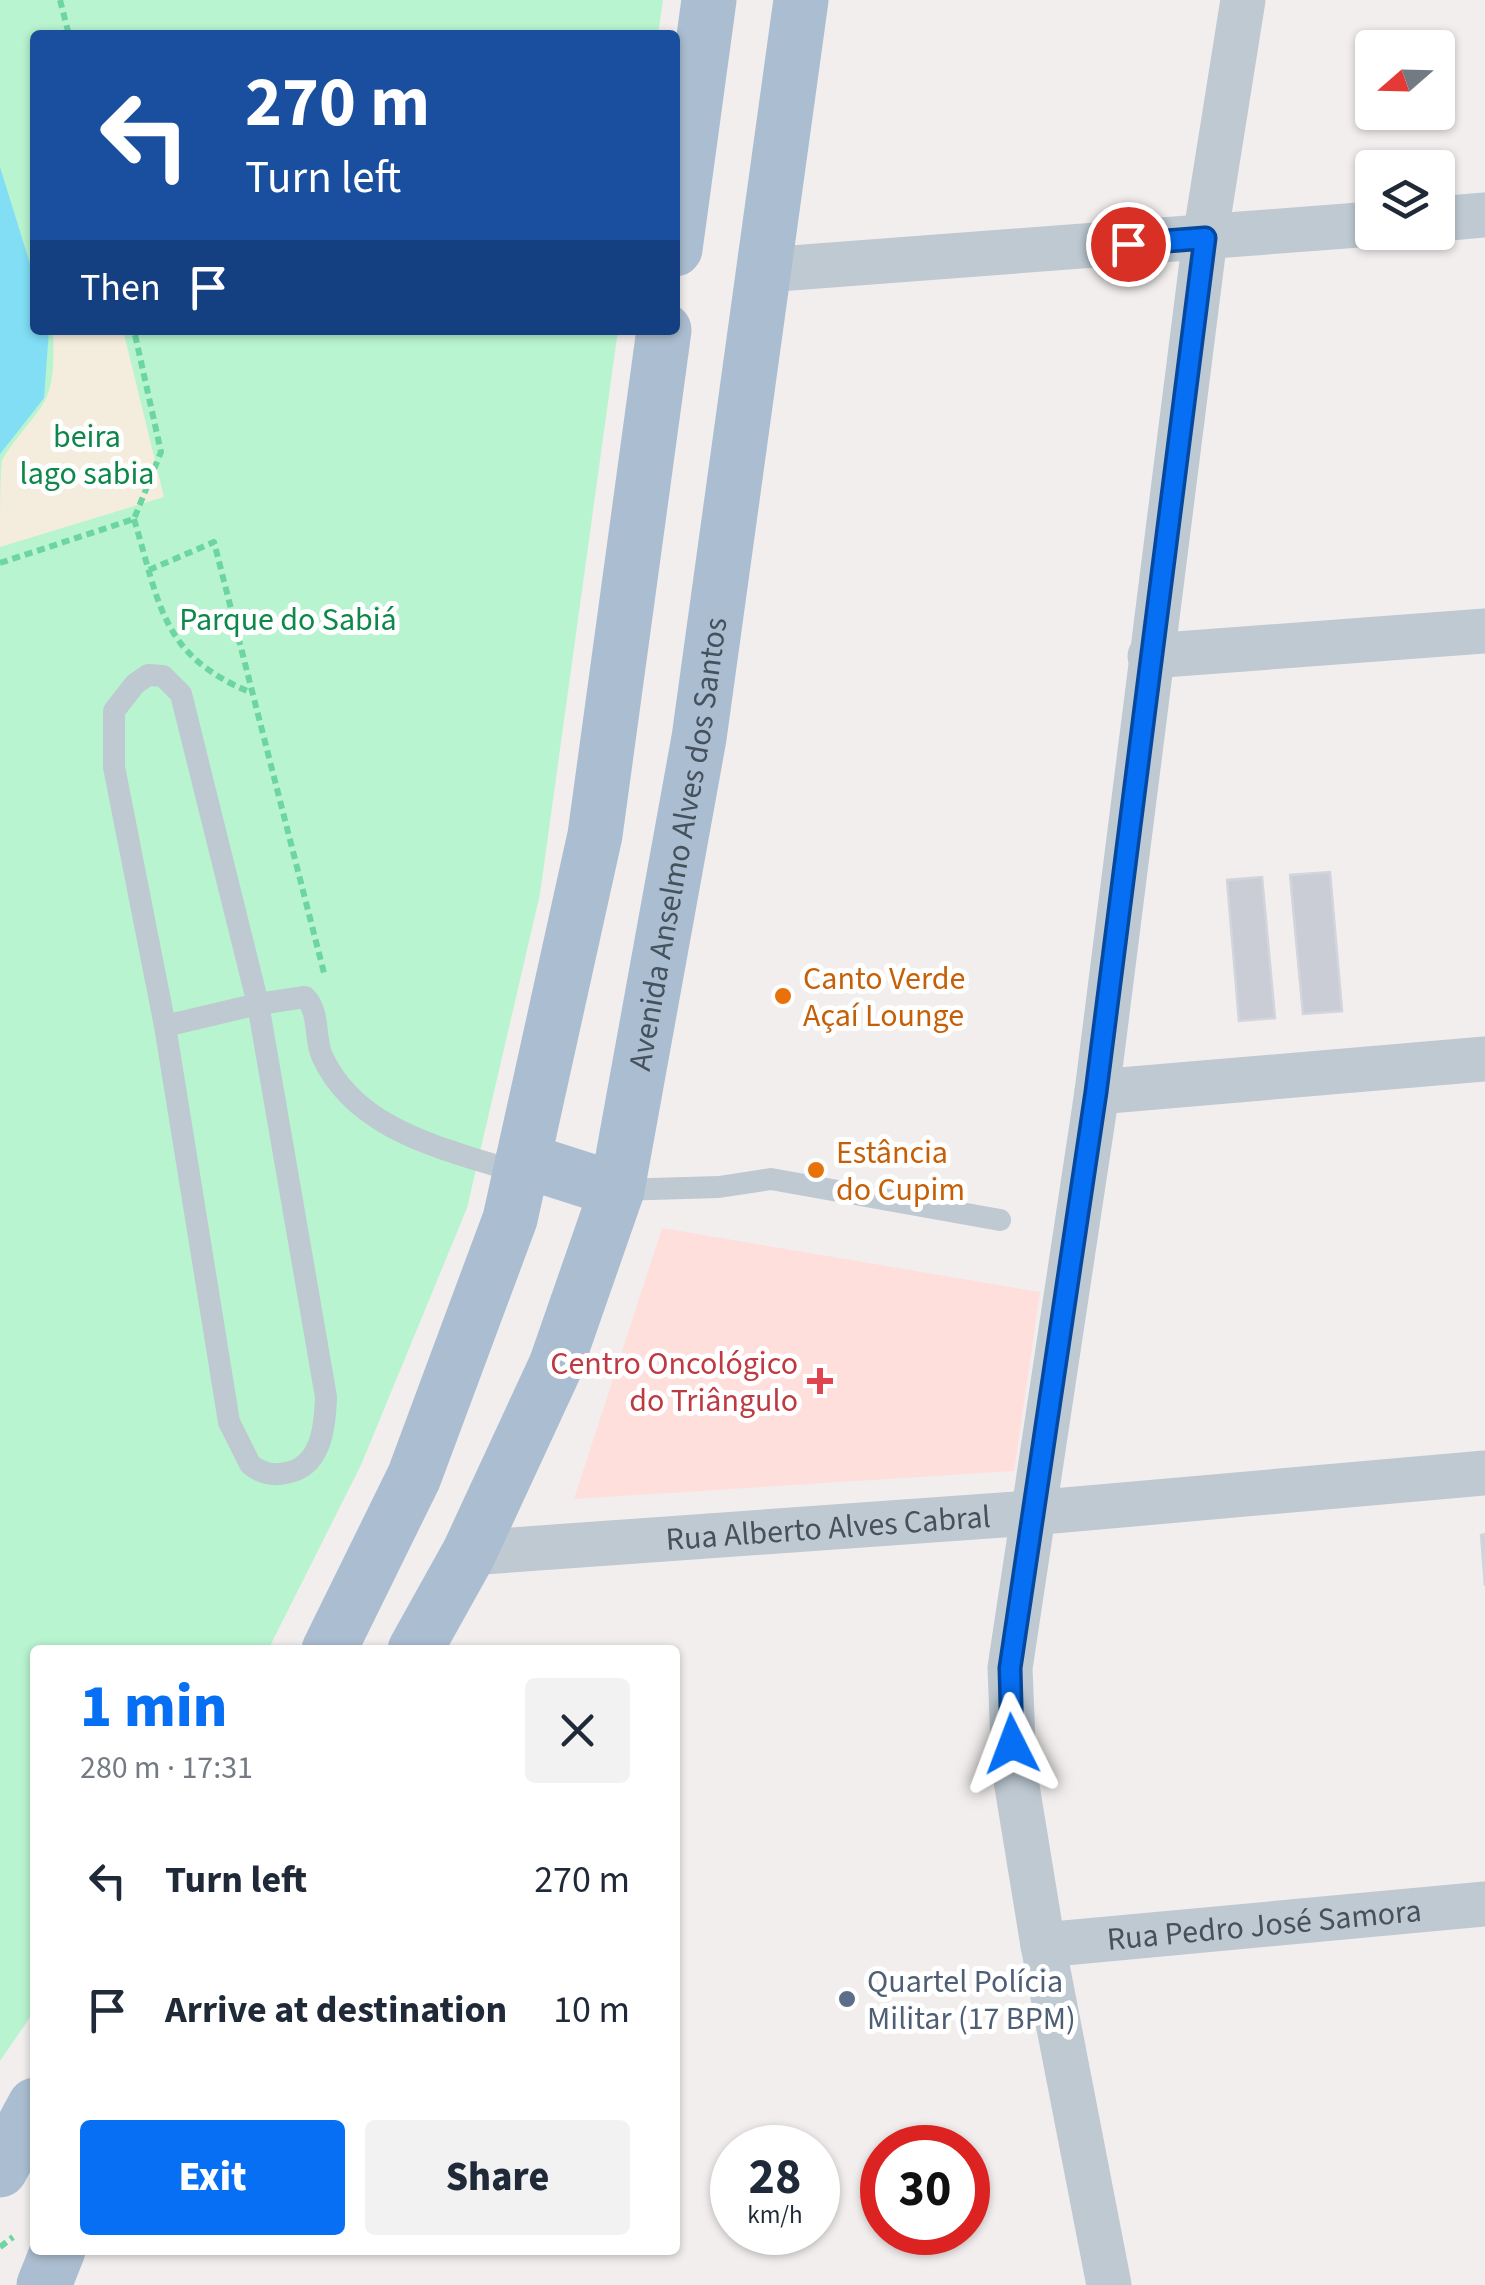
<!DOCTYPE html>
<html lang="en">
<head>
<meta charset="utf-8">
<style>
  body { margin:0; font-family:"Source Sans 3",sans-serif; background:#f2f2f3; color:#1f2937; height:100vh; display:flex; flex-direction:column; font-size:38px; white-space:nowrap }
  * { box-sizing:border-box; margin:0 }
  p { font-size:32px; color:#747a83 }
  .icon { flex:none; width:55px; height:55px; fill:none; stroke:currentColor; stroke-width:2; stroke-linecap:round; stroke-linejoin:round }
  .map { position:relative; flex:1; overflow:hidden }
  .panel { position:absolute; left:30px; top:1645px; width:650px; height:610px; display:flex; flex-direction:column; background:#fff; border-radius:10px; box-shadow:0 2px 8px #0004 }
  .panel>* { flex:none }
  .guide { position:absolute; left:30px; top:30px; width:650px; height:305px; border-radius:10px; box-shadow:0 2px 8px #0004; background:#1a4fa0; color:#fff; overflow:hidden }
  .needle { width:65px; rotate:250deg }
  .fabs { position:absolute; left:1355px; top:30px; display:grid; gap:20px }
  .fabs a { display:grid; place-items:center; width:100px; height:100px; border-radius:10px; background:#fff; box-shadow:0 2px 8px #0004; font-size:50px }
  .speed { position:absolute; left:710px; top:2125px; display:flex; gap:20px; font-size:50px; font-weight:700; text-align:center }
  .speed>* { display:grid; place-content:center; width:130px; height:130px; border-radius:50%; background:#fff; box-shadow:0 2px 8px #0004; line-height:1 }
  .speed small { font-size:25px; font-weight:400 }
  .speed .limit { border:15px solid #d22; background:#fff; color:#111 }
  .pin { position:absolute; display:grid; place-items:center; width:85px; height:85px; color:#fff; margin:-42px; border:5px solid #fff; border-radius:50%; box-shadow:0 2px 10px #0007 }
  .me { position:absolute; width:110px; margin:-55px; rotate:357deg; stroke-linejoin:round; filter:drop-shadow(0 0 8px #0008) }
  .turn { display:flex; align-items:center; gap:35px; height:210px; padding:0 50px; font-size:45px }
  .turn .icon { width:130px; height:130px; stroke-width:2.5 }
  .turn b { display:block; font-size:70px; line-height:85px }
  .then { display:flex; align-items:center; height:95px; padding:0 50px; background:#0003; gap:20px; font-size:38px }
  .round { display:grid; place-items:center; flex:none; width:105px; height:105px; border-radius:10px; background:#f2f2f3 }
  .overview { display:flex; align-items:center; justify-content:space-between; height:170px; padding:0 50px }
  h1 { font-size:60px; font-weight:800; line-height:75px; color:#066ff4 }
  .action { display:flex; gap:20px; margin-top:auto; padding:20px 50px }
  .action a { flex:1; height:115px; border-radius:10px; background:#066ff4; color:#fff; font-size:40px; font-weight:800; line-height:115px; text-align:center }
  .action a+a { background:#f2f2f3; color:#1f2937 }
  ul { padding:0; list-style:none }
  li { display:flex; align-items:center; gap:30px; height:130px; padding:0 50px }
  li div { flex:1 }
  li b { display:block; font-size:38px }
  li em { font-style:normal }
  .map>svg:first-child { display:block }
  .medical { fill:#fedfdc }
  .green { fill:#b8f4cf }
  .sand { fill:#f4eddd }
  .water { fill:#81def5 }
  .building { fill:#cacdd5; stroke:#d2d5db; stroke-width:2.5 }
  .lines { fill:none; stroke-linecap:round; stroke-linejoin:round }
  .path { stroke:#6cd5a1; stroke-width:6; stroke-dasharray:8 5; stroke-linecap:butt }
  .lane { stroke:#bec9d2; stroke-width:22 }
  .street { stroke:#bec9d2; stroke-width:45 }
  .primary { stroke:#abbed1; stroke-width:55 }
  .route-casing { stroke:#04489f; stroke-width:25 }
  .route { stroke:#066ff4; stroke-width:18 }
  .food-dot { fill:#e8710a; stroke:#fff; stroke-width:4 }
  .health-dot { fill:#e0444e; stroke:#fff; stroke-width:4 }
  .service-dot { fill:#5c6f8a; stroke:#fff; stroke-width:4 }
  .labels { text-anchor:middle; stroke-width:10; stroke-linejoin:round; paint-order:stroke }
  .park-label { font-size:32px; fill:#0d884a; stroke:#fff }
  .street-label { font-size:32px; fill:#45525e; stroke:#fff }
  .food-label { font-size:32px; fill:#c56008; stroke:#fff; text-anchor:start }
  .health-label { font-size:32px; fill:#be3a42; stroke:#fff; text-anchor:end }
  .service-label { font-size:32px; fill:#4e5e75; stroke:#fff; text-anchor:start }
</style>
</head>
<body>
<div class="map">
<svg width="1485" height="2285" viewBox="0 0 1485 2285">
  <rect width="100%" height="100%" fill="#f2eeee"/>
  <path class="medical" d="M662 1228 1040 1292 1014 1471 574 1499Z"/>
  <path class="green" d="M0 0H663L658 35H35V330H618L540 894 467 1208 361 1465 268 1650H35V2010L0 2061Z"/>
  <path class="sand" d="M123 330 164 497 0 547C0 530 0 472 2 460 39 402 57 412 53 332Z"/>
  <path class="water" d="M0 167 35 280V330H49L44 398 0 454Z"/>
  <path class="building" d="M1330 872 1342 1011 1303 1014 1290 875Z
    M1262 877 1275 1018 1239 1021 1227 880Z
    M1485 1534V1586L1481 1535Z"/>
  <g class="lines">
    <path class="path" d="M60 0 69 35
      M134 519C160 605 161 656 252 693
      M0 563 134 519 161 452 134 330
      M149 570 214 542 324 973
      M0 2247 13 2237"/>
    <path class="lane" d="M258 1004 326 1397C325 1428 321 1467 286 1473 273 1476 260 1473 250 1464L229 1422 165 1026Z
      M165 1026 114 767V711L135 684 148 675 163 676 181 694 258 1004 305 997C320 1012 314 1037 322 1056 357 1133 448 1149 519 1173
      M617 1190 719 1187 771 1179 1000 1220"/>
    <g class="street">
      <path d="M1438 219 1485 215"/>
      <path d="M765 270 1372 224"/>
      <path d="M1150 656 1485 631"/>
      <path d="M1097 1092 1485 1059"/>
      <path id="s1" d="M469 1553 1031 1513 1485 1473"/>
      <path id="s2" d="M1043 1945 1485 1904"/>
      <path d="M1109 2285 1043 1945 1014 1768 1010 1668 1097 1092 1205 238 1243 0"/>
    </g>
    <g class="primary">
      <path d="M675 249 709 0"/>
      <path d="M523 1160 617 1190"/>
      <path d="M329 1650 414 1477 510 1219 595 835 664 330"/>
      <path id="s3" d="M415 1650 469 1553 556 1365 617 1190 699 738 801 0"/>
      <path d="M0 2170 35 2105"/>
      <path d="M44 2285 58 2250"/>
    </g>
  </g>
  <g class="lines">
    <defs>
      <path id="route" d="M1012 1744 1010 1668 1096 1092 1205 238 1128 244"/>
    </defs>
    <use href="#route" class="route-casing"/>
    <use href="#route" class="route"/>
  </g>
  <g class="food-dot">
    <circle cx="783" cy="996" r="10"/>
    <circle cx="816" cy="1170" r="10"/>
  </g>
  <path class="health-dot" d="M815 1366h10v10h10v10h-10v10h-10v-10h-10v-10h10z"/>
  <circle class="service-dot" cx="847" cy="1999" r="10"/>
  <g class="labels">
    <g class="park-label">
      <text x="87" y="447">beira<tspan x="87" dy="37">lago sabia</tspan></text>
      <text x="288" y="630">Parque do Sabiá</text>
    </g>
    <g class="street-label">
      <text dy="11" stroke="none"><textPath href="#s3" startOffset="855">Avenida Anselmo Alves dos Santos</textPath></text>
      <text dy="11" stroke="none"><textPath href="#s1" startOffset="360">Rua Alberto Alves Cabral</textPath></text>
      <text dy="11" stroke="none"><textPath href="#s2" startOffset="222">Rua Pedro José Samora</textPath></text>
    </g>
    <g class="food-label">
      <text x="803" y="989">Canto Verde<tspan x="803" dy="37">Açaí Lounge</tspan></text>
      <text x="836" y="1163">Estância<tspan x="836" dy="37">do Cupim</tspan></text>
    </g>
    <g class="health-label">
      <text x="798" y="1374">Centro Oncológico<tspan x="798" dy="37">do Triângulo</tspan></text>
    </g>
    <g class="service-label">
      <text x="867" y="1992">Quartel Polícia<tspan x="867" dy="37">Militar (17 BPM)</tspan></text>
    </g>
  </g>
</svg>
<div class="fabs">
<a><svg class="needle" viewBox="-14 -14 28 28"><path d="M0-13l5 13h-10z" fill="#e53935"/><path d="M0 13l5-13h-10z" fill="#747a83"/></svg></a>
<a><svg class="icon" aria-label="layers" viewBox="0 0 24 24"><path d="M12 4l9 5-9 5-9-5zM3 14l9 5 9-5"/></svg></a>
</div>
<div class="speed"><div>28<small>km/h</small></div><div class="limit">30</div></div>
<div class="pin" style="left:1128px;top:244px;background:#d93025"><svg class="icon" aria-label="arrive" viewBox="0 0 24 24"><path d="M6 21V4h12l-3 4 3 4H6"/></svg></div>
<svg class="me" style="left:1012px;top:1744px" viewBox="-20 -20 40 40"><path d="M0-17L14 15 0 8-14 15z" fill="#066ff4" stroke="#fff" stroke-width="4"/></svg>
<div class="guide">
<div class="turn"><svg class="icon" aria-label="left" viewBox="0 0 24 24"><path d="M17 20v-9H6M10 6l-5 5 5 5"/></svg><div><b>270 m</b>Turn left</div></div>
<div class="then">Then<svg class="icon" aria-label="arrive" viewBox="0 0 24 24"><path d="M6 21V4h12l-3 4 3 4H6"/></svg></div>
</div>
<section class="panel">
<div class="overview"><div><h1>1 min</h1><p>280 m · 17:31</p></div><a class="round"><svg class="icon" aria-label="close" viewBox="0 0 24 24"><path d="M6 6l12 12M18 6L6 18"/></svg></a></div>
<ul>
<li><svg class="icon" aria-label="left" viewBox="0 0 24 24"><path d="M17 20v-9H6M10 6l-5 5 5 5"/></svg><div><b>Turn left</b></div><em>270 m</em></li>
<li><svg class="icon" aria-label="arrive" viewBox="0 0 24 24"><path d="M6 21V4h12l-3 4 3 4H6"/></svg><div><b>Arrive at destination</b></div><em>10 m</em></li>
</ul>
<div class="action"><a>Exit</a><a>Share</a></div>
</section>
</div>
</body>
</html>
